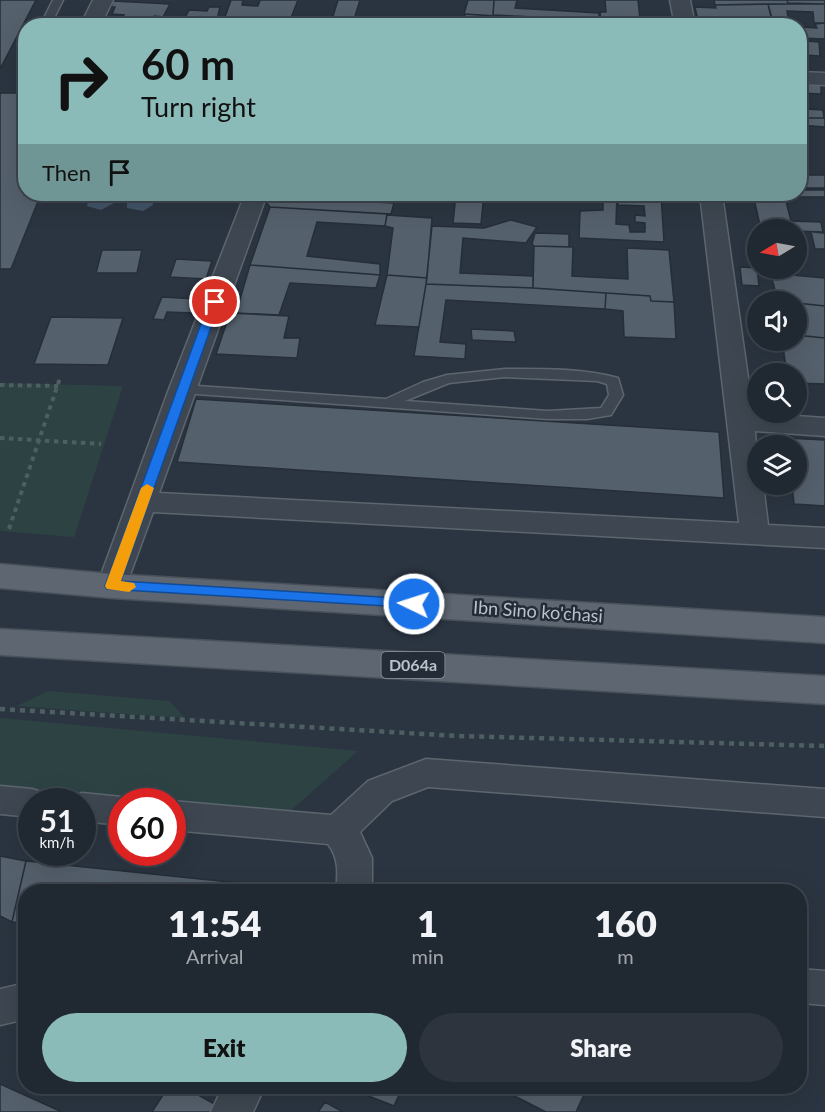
<!DOCTYPE html>
<html lang="en">
<head>
<meta charset="utf-8">
<style>
  body { margin:0; font-family:Lato,sans-serif; background:#2d343d; color:#f1f3f6; height:100vh; display:flex; flex-direction:column; font-size:22px; white-space:nowrap }
  * { box-sizing:border-box; margin:0 }
  p { font-size:20px; color:#a2a6ab }
  .icon { flex:none; width:33px; height:33px; fill:none; stroke:currentColor; stroke-width:2; stroke-linecap:round; stroke-linejoin:round }
  .map { position:relative; flex:1; overflow:hidden }
  .sheet { position:absolute; left:18px; top:884px; width:789px; height:210px; display:flex; flex-direction:column; background:#202831; border-radius:24px; box-shadow:0 6px 24px #0002,0 0 0 2px #3d444d }
  .sheet>* { flex:none }
  .top-card { position:absolute; left:18px; top:18px; width:789px; height:183px; border-radius:24px; box-shadow:0 6px 24px #0002,0 0 0 2px #3d444d; background:#8bbbb9; color:#111; overflow:hidden }
  .needle { width:39px; rotate:260deg }
  .controls { position:absolute; left:747px; top:219px; display:grid; gap:12px }
  .controls a { display:grid; place-items:center; width:60px; height:60px; border-radius:50%; background:#202831; box-shadow:0 6px 24px #0002,0 0 0 2px #3d444d; font-size:30px }
  .speed { position:absolute; left:18px; top:788px; display:flex; gap:12px; font-size:30px; font-weight:700; text-align:center }
  .speed>* { display:grid; place-content:center; width:78px; height:78px; border-radius:50%; background:#202831; box-shadow:0 6px 24px #0002,0 0 0 2px #3d444d; line-height:1 }
  .speed small { font-size:15px; font-weight:400 }
  .speed .limit { border:9px solid #d22; background:#fff; color:#111 }
  .pin { position:absolute; display:grid; place-items:center; width:51px; height:51px; color:#fff; margin:-26px; border:3px solid #fff; border-radius:50%; box-shadow:0 2px 6px #0007 }
  .me { position:absolute; width:66px; margin:-33px; rotate:274deg; stroke-linejoin:round; filter:drop-shadow(0 0 4px #0008) }
  .turn { display:flex; align-items:center; gap:21px; height:126px; padding:0 24px; font-size:27px }
  .turn .icon { width:78px; height:78px; stroke-width:2.5 }
  .turn b { display:block; font-size:42px; line-height:51px }
  .then { display:flex; align-items:center; height:57px; padding:0 24px; background:#0003; gap:12px; font-size:22px }
  .eta { display:flex; justify-content:space-evenly; align-items:center; height:102px; text-align:center }
  .eta b { font-size:36px; font-weight:800; line-height:42px }
  .button { display:flex; gap:12px; margin-top:auto; padding:12px 24px }
  .button a { flex:1; height:69px; border-radius:36px; background:#8bbbb9; color:#111; font-size:24px; font-weight:800; line-height:69px; text-align:center }
  .button a+a { background:#2d343d; color:#f1f3f6 }
  .map>svg:first-child { display:block }
  .green { fill:#2d4343 }
  .water { fill:#425468 }
  .building { fill:#54606c; stroke:#252e39; stroke-width:1.5 }
  .lines { fill:none; stroke-linecap:round; stroke-linejoin:round }
  .service-casing { stroke:#5d656e; stroke-width:3 }
  .minor-casing { stroke:#5d656e; stroke-width:3 }
  .primary-casing { stroke:#48505a; stroke-width:3 }
  .path-far1 { stroke:#4d5f61; stroke-width:4; stroke-dasharray:4.5 4.5; stroke-linecap:butt }
  .path { stroke:#4d5f61; stroke-width:4.5; stroke-dasharray:5 5; stroke-linecap:butt }
  .service { fill:#3e4751; fill-rule:evenodd }
  .minor { fill:#3e4751; fill-rule:evenodd }
  .primary { fill:#5d6671; fill-rule:evenodd }
  .route { fill:#1a73e8; stroke:#114b97; stroke-width:1.5 }
  .slow { fill:#f59e0b }
  .labels { text-anchor:middle; stroke-width:5; stroke-linejoin:round; paint-order:stroke }
  .shield { fill:#232c37; stroke:#8e959f; stroke-width:1.5 }
  .shield-label { font-size:16px; font-weight:bold; fill:#bcc2cb }
  .street-label { font-size:18px; fill:#bcc2cb; stroke:#232c37 }
</style>
</head>
<body>
<div class="map">
<svg width="825" height="1112" viewBox="0 0 825 1112">
  <rect width="100%" height="100%" fill="#2b3541"/>
  <path class="green" d="M0 383 123 386 74 537 0 531Z
    M48 691 169 701 185 718 17 706Z
    M0 718 358 751 286 815 173 804 172 801H139L0 787Z"/>
  <path class="water" d="M101 195 110 197 114 203 101 210 87 206 89 199Z
    M138 196 151 198 153 205 143 211 127 208V201Z"/>
  <path class="building" d="M0 0H36L0 69Z
    M231 0H243L242 5 258 6 260 0H298L289 23 225 17Z
    M338 0H360L352 26H330Z
    M468 0H494L493 16 464 14Z
    M494 0H517L515 8 599 13V20L493 15Z
    M605 0H638L640 19 601 20 600 12H606Z
    M714 0H787L788 4 715 5Z
    M787 0H825V4L788 3Z
    M113 1 170 4 163 17 154 16 150 24 120 21 124 15 112 14 115 7H111Z
    M768 4H825V23H814L813 12 787 11 790 26H774Z
    M768 4 771 17H738L740 26H699L695 7 716 8 715 5Z
    M209 7H220L217 20 185 18 189 10 207 11Z
    M465 14 495 16 494 26H464Z
    M186 20 221 23 219 26H183Z
    M225 20 253 22 251 26H222Z
    M104 21H120L171 26H102Z
    M825 23V39L800 38V27L817 28 815 24Z
    M807 41 819 42 820 56 804 55V64H800V49L808 50Z
    M800 81 821 83V94L800 93Z
    M0 93H26V194H41L11 269H0Z
    M800 100H805L807 109 823 110 824 118H800Z
    M800 118H825V127L800 125Z
    M800 175H825V188H800Z
    M800 190H825V197H785L791 221 821 222 823 232 761 230 753 194H800Z
    M269 194H312L310 199 394 203 391 214 270 207 266 202Z
    M456 194H484L481 224 453 223Z
    M603 194H617L616 224 629 225 630 232H645V223L635 222V215L645 216 644 206 618 205V194L661 195 664 242 579 238 580 211 603 210Z
    M270 207 387 214 385 226 317 222 307 256 380 264V275L250 265Z
    M387 215 432 218 427 278 387 275 393 228 385 226Z
    M511 220 537 227 526 243 463 238 460 273 533 276V288L426 284 432 226 484 228Z
    M811 232 825 233V249H815Z
    M535 233 569 234V247L534 246 532 244Z
    M534 246 573 247 572 276 628 279 627 248 669 250 674 302 651 301 650 296 533 288Z
    M102 250H142L137 273H96Z
    M176 259 212 261 206 279 170 277Z
    M250 265 380 275 376 288 290 283 279 315 236 313Z
    M740 267 757 268 759 286 742 285Z
    M769 268H791L792 275 825 278V306L778 301Z
    M387 275 427 278 419 327 375 325Z
    M426 284 533 288 606 293 605 309 446 300 440 342 466 344 465 359 414 356Z
    M606 293 650 296 651 301 674 302 676 339 624 337 623 311 605 309Z
    M162 297 197 299 192 313 167 312 164 320 153 319Z
    M796 303 825 306V338L796 335Z
    M750 307 758 308V335H751Z
    M230 313 289 316 284 338H300L297 358 216 354Z
    M51 317 123 318 108 365 34 364Z
    M471 329 514 331 516 342 472 340Z
    M796 335 825 338V384L796 383V374H787L782 340H796Z
    M196 399 719 432 724 498 177 462Z
    M786 438 825 440V506L794 504 792 484H796V446H787Z
    M0 856 26 861 12 922 0 916Z
    M26 861 316 891H26V923L12 922Z
    M0 1084 62 1112H0Z
    M159 1086H182L218 1106 215 1112H152L163 1095 156 1093Z
    M370 1086H403L394 1106 366 1095Z
    M495 1086H584L587 1088 576 1112H546Z
    M325 1102 343 1112H318Z"/>
  <g class="lines">
    <defs>
      <path id="service" d="M53 0H63L50 26H40Z
        M505 369C542 369 582 368 618 378L623 395 611 415 587 419H548L182 393 175 389 182 385 386 399 423 382 447 375ZM505 377 597 381 607 384 609 395 601 408 548 411 405 401 449 383Z"/>
      <path id="minor" d="M93 0H113L100 26H80Z
        M670 0H690L695 26H675Z
        M800 72 825 73V85L800 84Z
        M245 194H267L159 493 739 523 700 194H722L753 413 825 418V436L755 431 758 484H763L768 525 825 528V548L153 512 123 594 112 597 101 594 97 586 169 389Z
        M426 759 825 789V817L428 787 392 801 360 832 372 858V891H336C338 874 339 858 328 844L172 830V801L331 815 368 781Z
        M0 786 32 789 44 793 48 801H32V817L0 814Z
        M82 793 122 797 134 801H122V825L82 821V801H68L70 797Z
        M800 969 825 971V1005L800 1003Z
        M26 983V1019L0 1025V989Z
        M223 1086H265L253 1112H211Z"/>
      <path id="primary" d="M0 564 112 574 825 617V643L112 598 0 588Z
        M0 629 825 676V704L0 655Z"/>
    </defs>
    <use href="#service" class="service-casing"/>
    <use href="#minor" class="minor-casing"/>
    <use href="#primary" class="primary-casing"/>
    <path class="path-far1" d="M0 385 58 386
      M0 438 101 444
      M9 529 60 378"/>
    <path class="path" d="M0 709 458 736 825 746"/>
    <use href="#service" class="service"/>
    <use href="#minor" class="minor"/>
    <use href="#primary" class="primary"/>
  </g>
  <path class="route" d="M215 299 220 302 121 581 414 599 419 601 421 604 419 608 107 589 105 586 209 302Z"/>
  <path class="slow" d="M147 484 154 488 121 581 134 583 136 587 129 592 107 589 105 586 141 488Z"/>
  <g class="labels">
    <rect class="shield" x="381.5" y="652" width="63" height="26" rx="4.5"/>
    <g class="shield-label">
      <text x="413" y="671">D064a</text>
    </g>
    <g class="street-label">
      <text transform="translate(538 612) rotate(4)" y="6">Ibn Sino ko'chasi</text>
    </g>
  </g>
</svg>
<div class="controls">
<a><svg class="needle" viewBox="-14 -14 28 28"><path d="M0-13l5 13h-10z" fill="#e53935"/><path d="M0 13l5-13h-10z" fill="#a2a6ab"/></svg></a>
<a><svg class="icon" aria-label="sound" viewBox="0 0 24 24"><path d="M4 9h4l5-4v14l-5-4H4zM17 9q2 3 0 6"/></svg></a>
<a><svg class="icon" aria-label="search" viewBox="0 0 24 24"><circle cx="10" cy="10" r="6"/><path d="M15 15l6 6"/></svg></a>
<a><svg class="icon" aria-label="layers" viewBox="0 0 24 24"><path d="M12 4l9 5-9 5-9-5zM3 14l9 5 9-5"/></svg></a>
</div>
<div class="speed"><div>51<small>km/h</small></div><div class="limit">60</div></div>
<div class="pin" style="left:215px;top:302px;background:#d93025"><svg class="icon" aria-label="arrive" viewBox="0 0 24 24"><path d="M6 21V4h12l-3 4 3 4H6"/></svg></div>
<svg class="me" style="left:414px;top:604px" viewBox="-20 -20 40 40"><circle r="17" fill="#1a73e8" stroke="#fff" stroke-width="3"/><path d="M0-11L8 9 0 5-8 9z" fill="#fff"/></svg>
<div class="top-card">
<div class="turn"><svg class="icon" aria-label="right" viewBox="0 0 24 24"><path d="M7 20v-9h11M14 6l5 5-5 5"/></svg><div><b>60 m</b>Turn right</div></div>
<div class="then">Then<svg class="icon" aria-label="arrive" viewBox="0 0 24 24"><path d="M6 21V4h12l-3 4 3 4H6"/></svg></div>
</div>
<section class="sheet">
<div class="eta">
<div><b>11:54</b><p>Arrival</p></div>
<div><b>1</b><p>min</p></div>
<div><b>160</b><p>m</p></div>
</div>
<div class="button"><a>Exit</a><a>Share</a></div>
</section>
</div>
</body>
</html>
